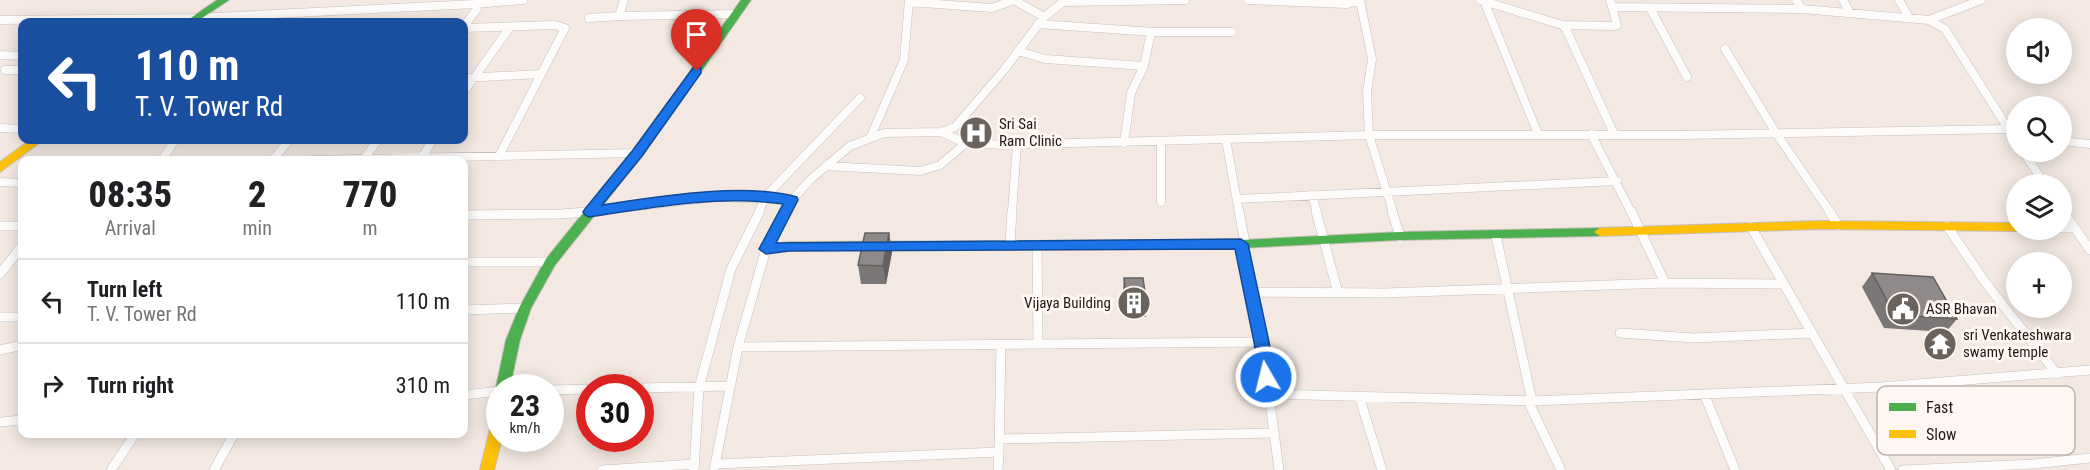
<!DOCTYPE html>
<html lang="en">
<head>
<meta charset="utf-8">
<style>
  body { margin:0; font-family:"Roboto Condensed",sans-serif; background:#f2f2f2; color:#202124; height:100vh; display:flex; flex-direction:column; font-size:22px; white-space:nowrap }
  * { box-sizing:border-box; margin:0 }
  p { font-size:20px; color:#757577 }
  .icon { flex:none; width:33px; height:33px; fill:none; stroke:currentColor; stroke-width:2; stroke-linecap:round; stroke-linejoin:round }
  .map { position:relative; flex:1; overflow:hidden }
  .sheet { position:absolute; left:18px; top:156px; width:450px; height:282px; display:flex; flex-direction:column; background:#fff; border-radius:12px; box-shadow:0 3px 15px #0003 }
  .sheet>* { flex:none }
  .banner { position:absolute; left:18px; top:18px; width:450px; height:126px; border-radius:12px; box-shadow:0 3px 15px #0003; background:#1a4fa0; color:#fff; overflow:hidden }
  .controls { position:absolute; left:2006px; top:18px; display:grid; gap:12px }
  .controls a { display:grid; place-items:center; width:66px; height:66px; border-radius:50%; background:#fff; box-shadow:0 3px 15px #0003; font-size:30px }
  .speed { position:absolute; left:486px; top:374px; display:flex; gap:12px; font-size:30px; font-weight:700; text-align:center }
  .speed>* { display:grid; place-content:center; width:78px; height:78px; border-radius:50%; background:#fff; box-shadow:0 3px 15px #0003; line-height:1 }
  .speed small { font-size:15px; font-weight:400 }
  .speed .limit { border:9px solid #d22; background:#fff; color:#111 }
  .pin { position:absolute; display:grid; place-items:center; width:51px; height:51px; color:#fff; margin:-62px -26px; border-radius:50% 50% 50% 0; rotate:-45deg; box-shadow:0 0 6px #0007 }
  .pin .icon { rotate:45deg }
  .me { position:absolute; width:66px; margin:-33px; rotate:352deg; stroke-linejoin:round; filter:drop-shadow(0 0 4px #0008) }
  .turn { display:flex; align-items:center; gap:21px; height:126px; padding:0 18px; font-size:27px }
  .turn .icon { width:78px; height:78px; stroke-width:2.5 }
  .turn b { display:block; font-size:42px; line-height:51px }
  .eta { display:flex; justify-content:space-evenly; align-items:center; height:102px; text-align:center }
  .eta b { font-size:36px; font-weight:800; line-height:42px }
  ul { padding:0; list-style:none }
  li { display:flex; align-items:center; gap:18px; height:84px; padding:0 18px; border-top:2px solid #e0e0e0 }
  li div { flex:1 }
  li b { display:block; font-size:22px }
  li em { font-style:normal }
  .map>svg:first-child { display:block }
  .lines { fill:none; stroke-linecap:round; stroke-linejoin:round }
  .street-far1-casing { stroke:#c8bfbb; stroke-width:9 }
  .street-casing { stroke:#c8bfbb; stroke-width:10 }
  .fast-casing { stroke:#c8bfbb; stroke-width:2 }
  .slow-casing { stroke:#c8bfbb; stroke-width:2 }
  .street-far1 { stroke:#fdfcfb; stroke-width:8 }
  .street { stroke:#fdfcfb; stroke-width:9 }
  .fast { fill:#4caf50; fill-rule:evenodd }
  .slow { fill:#ffc107; fill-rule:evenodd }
  .wall { fill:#7b7776 }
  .shaded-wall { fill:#646160 }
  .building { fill:#8f8a89; stroke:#646160; stroke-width:1.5 }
  .route { fill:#1a73e8; stroke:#114b97; stroke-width:1.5 }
  .labels { text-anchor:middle; stroke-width:6; stroke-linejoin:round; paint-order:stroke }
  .poi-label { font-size:15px; fill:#201a16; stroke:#fef6f2; text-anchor:start }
  .key { fill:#fef6f2; stroke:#bbb4b0; stroke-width:1.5 }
  .key-label { font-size:16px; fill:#201a16 }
</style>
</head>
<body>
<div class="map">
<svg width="2090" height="470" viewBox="0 0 2090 470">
  <rect width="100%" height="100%" fill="#f3e8e2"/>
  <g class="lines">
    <defs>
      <path id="street-far1" d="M624 0 619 16 736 14
        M1014 0 1044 17
        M1248 0 1347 4 1360 0
        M1360 0 1372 59 1367 92 1369 135 1393 212
        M1480 0 1562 25 1614 26 1617 25 1610 0
        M1796 0 1802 9 1929 20 1945 29 2016 141
        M1843 0 1850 13
        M1899 0 1909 18
        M1484 1 1538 134
        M909 2 992 8 1014 0
        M475 4 523 0
        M1612 7 1802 9
        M1650 8 1687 77
        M589 18 619 16
        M0 20 196 18 475 4 477 9 464 26
        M1929 20 1981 0
        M1038 24 1154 32H1232
        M1562 25 1566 29 1614 134
        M464 28 555 25 565 28 499 156
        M1725 49 1776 133 1830 212
        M1018 51 1045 59 1144 66
        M0 55 22 56
        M5 70H22
        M464 78 540 74
        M464 92 510 27
        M0 128 22 129
        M941 132 963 142 1001 145 1369 135H1682L2008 129
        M1591 134 1631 212
        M871 136 904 60 909 0
        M1226 140 1239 212
        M2061 141 2090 144
        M1161 142V202
        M1124 143 1131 93 1144 66 1151 32
        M2023 152 2045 184
        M421 158 433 140
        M162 160 175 140
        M273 160 289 140
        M313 160 638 153
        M363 160 378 140
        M826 166 920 171 940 165 966 143
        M0 182 22 183
        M1312 195 1317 212
        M1237 199 1617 181
        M2061 208 2064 212
        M587 212 717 197 792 200
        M759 212 765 197 860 98
        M785 212 792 200 811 179 850 146 884 133 941 132 955 127 1004 70 1044 17 1063 2 1185 0
        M1012 212 1017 145"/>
      <path id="street" d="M1239 211 1245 243
        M1316 211 1338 293
        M1392 211 1400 236
        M1631 211 1665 283
        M1829 211 1838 225
        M2063 211 2090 250
        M464 215 560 214 600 211
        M0 226H22
        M1947 226 1985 282 2057 374
        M1751 227 1891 470
        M2061 228H2075
        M1496 236 1532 401 1881 387 2090 370
        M1241 244 1262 342 1279 470
        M1010 245 1012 211
        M1037 245 1038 344
        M464 262H550
        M0 274 22 246
        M1251 292 1385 293 1665 283 1783 284
        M464 310 525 308
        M0 317H22
        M1620 333 1694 338 1812 333
        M738 347 1262 342
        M0 350 22 345
        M640 388 730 386
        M550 390 590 389
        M1269 394 1532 401
        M464 395 500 391
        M1359 396 1382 470
        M1705 396 1735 470
        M1528 401 1561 470
        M0 422 22 420
        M999 439 1274 433
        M999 452 1001 345
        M716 464 999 452 998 470
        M111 470 135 434
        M214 470 234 434
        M602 470 695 464
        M694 470 699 388 731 269 760 211
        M714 470 738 347 766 249 786 211
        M1903 470 2033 464 2090 458"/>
      <path id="fast" d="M217 0H229L196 22H185Z
        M741 0H751L642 156 555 265 531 308 520 340 510 387H500L498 391 496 387 506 340 519 308 546 259 634 150Z
        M1600 228 1606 232 1600 236 1400 240 1241 248 789 250 766 253 760 249 766 245 789 242 1241 240 1400 232Z"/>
      <path id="slow" d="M30 140H43L0 172V162Z
        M1820 221 2016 223V230H2021L2016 231 1820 229 1600 236 1594 232 1600 228Z
        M500 411V438H502L494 470H480L493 417 495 413Z"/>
    </defs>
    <use href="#street-far1" class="street-far1-casing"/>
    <use href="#street" class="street-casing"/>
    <use href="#fast" class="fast-casing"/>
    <use href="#slow" class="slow-casing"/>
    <use href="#street-far1" class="street-far1"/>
    <use href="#street" class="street"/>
    <use href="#fast" class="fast"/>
    <use href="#slow" class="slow"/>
  </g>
  <path class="wall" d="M889 233 892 252 886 284H861L858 265Z
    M1872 273 1957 319 1946 332 1884 328 1862 287Z
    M1124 278 1147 307 1146 317H1126L1123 289Z"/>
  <path class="shaded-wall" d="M889 233 892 252 886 284 883 266Z"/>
  <path class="building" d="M865 233H889L883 266 858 265Z
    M1872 273 1933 277 1957 319 1895 315Z
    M1124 278H1143L1147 307H1127Z"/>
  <path class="route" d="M697 67 701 68V73L642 156 602 205C656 197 744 182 797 197L798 200 776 243 1241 239 1248 244 1269 342 1274 377 1272 381H1261L1259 377 1254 342 1235 249 789 251 766 254 759 249 783 204C719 195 653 207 589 217L585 215 583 212 585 209 633 150 693 68Z"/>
  <defs>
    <symbol id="hospital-disc" viewBox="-11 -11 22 22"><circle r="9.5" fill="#6a625d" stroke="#fef6f2"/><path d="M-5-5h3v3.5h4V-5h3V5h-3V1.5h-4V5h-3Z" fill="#fff"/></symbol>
    <symbol id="building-disc" viewBox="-11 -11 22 22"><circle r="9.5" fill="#6a625d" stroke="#fef6f2"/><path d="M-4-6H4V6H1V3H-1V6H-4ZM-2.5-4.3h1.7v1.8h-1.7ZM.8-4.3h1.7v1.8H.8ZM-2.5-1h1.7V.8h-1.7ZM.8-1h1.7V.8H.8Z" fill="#fff"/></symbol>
    <symbol id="civic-disc" viewBox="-11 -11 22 22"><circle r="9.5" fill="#6a625d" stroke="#fef6f2"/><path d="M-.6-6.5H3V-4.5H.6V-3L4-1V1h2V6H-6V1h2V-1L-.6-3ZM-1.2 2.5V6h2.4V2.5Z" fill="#fff"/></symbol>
    <symbol id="temple-disc" viewBox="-11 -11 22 22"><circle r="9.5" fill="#6a625d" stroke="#fef6f2"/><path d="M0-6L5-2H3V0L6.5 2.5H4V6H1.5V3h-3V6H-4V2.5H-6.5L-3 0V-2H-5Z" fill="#fff"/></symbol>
  </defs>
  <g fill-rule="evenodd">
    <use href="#hospital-disc" x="957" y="114" width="38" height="38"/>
    <use href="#building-disc" x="1115" y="284" width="38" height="38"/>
    <use href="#civic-disc" x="1884" y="290" width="38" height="38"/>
    <use href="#temple-disc" x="1921" y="325" width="38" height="38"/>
  </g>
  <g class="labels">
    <g class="poi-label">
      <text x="999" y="129">Sri Sai<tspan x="999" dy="17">Ram Clinic</tspan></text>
      <text x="1111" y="308" text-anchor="end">Vijaya Building</text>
      <text x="1926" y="314">ASR Bhavan</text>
      <text x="1963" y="340">sri Venkateshwara<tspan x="1963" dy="17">swamy temple</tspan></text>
    </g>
  </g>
  <rect x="1877" y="386" width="198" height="69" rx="9" class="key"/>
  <rect x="1889" y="403" width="27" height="8" fill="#4caf50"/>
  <rect x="1889" y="430" width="27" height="8" fill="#ffc107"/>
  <g class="key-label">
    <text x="1926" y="413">Fast</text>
    <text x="1926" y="440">Slow</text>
  </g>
</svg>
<div class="controls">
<a><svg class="icon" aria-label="sound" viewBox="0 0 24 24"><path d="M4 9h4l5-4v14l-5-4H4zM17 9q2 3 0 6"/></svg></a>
<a><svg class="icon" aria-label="search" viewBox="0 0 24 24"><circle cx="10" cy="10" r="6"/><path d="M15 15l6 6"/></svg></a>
<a><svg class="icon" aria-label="layers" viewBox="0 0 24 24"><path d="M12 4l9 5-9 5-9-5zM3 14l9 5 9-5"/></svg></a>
<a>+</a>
</div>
<div class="speed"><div>23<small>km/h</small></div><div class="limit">30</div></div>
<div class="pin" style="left:697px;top:71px;background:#d93025"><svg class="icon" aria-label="arrive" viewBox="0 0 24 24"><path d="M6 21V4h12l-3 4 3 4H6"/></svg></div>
<svg class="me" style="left:1266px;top:377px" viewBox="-20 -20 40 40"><circle r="17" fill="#1a73e8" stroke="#fff" stroke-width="3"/><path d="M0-11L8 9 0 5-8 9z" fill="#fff"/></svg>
<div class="banner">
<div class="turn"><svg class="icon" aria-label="left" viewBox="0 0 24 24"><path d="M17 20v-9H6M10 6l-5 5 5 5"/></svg><div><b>110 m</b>T. V. Tower Rd</div></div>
</div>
<section class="sheet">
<div class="eta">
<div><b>08:35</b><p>Arrival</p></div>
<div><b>2</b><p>min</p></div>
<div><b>770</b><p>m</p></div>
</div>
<ul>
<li><svg class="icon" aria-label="left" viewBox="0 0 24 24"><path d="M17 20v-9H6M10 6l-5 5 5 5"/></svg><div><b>Turn left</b><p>T. V. Tower Rd</p></div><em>110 m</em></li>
<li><svg class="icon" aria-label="right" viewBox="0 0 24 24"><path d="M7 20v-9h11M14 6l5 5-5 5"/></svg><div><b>Turn right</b></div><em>310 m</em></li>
</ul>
</section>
</div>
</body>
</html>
